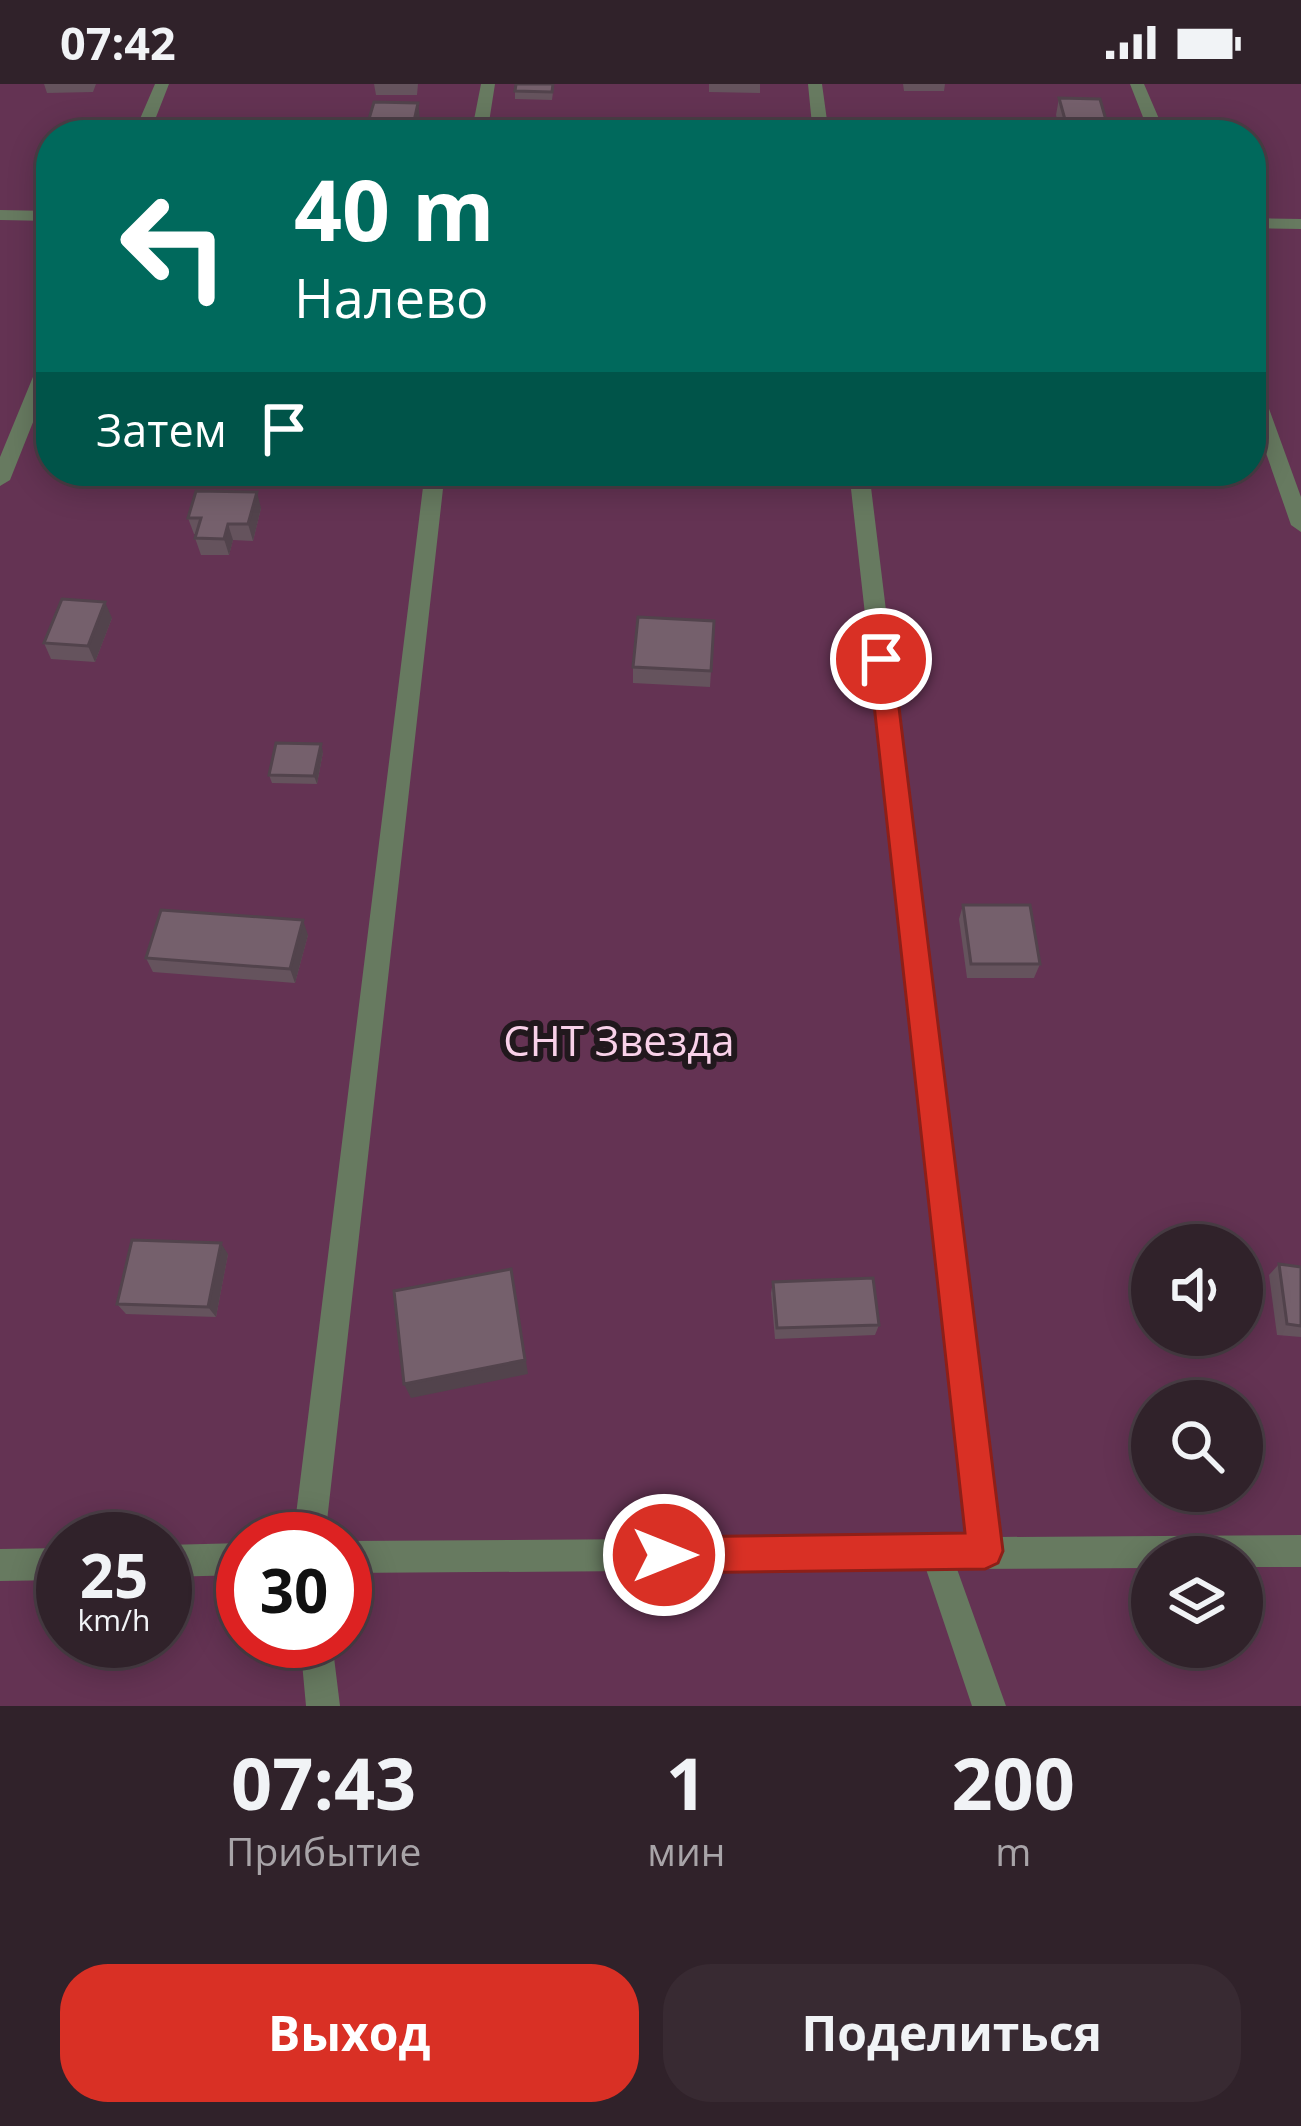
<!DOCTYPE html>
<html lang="ru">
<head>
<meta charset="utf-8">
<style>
  body { margin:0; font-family:"Open Sans",sans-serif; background:#382a32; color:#f1f3f6; height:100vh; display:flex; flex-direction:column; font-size:45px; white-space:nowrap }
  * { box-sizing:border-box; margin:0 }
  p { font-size:39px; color:#a8a4a8 }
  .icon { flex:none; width:66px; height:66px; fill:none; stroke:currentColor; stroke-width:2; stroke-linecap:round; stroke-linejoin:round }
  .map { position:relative; height:1622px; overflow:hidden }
  .sheet { display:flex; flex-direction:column; background:#30222a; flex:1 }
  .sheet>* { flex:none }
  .hud { position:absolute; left:36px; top:36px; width:1230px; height:366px; border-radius:48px; box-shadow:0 6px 30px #0003,0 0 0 3px #4b3f47; background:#00695c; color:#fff; overflow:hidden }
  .controls { position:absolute; left:1131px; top:1140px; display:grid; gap:24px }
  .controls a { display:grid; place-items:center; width:132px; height:132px; border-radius:50%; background:#30222a; box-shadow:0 6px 30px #0003,0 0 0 3px #4b3f47; font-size:60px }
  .speed { position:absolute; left:36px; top:1428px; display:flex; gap:24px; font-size:60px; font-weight:700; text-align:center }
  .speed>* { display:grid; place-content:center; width:156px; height:156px; border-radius:50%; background:#30222a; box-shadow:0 6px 30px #0003,0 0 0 3px #4b3f47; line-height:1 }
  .speed small { font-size:30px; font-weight:400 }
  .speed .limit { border:18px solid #d22; background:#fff; color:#111 }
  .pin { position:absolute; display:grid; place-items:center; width:102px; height:102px; color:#fff; margin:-51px; border:6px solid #fff; border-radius:50%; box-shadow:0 3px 12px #0007 }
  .me { position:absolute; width:132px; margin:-66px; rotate:90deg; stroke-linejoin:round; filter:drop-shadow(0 0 9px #0008) }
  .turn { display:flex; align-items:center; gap:42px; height:252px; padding:0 60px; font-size:54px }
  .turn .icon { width:156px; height:156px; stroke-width:2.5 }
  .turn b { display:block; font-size:84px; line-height:102px }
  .then { display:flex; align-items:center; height:114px; padding:0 60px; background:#0003; gap:24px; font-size:45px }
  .eta { display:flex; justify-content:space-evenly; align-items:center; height:204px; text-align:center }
  .eta b { font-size:72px; font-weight:700; line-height:84px }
  .primary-button { display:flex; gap:24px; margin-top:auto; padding:24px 60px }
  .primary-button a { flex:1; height:138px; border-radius:48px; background:#d93025; color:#fff; font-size:48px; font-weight:700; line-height:138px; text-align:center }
  .primary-button a+a { background:#382a32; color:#f1f3f6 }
  .status { display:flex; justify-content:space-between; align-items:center; height:84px; padding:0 60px; background:#30222a; direction:ltr }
  .status svg { height:33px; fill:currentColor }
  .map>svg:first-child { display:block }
  .green { fill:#643353; fill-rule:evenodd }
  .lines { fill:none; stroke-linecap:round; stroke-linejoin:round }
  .minor { fill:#677a60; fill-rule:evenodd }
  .wall { fill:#65535d }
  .shaded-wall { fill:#52434c }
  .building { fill:#75606c; stroke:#52434c; stroke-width:3 }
  .route { fill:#d93025; stroke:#8d1f18; stroke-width:3 }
  .labels { text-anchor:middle; stroke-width:12; stroke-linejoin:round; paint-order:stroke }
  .park-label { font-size:42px; fill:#f9d1e9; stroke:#21181d }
</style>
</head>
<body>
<div class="status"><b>07:42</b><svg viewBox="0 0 49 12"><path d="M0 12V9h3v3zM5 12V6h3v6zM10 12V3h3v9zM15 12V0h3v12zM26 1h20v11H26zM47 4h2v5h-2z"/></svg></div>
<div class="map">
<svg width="1301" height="1622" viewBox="0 0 1301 1622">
  <rect width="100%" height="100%" fill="#402d38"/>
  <path class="green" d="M0 0H1301V1622H0ZM51 51H1251V387H51ZM1152 1161H1242V1251H1152ZM1152 1317H1242V1407H1152ZM63 1455H165V1557H63ZM243 1455H345V1557H243ZM1152 1473H1242V1563H1152Z"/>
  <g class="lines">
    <path class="minor" d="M155 0H169L149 51H133Z
      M481 0H495L487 51H471Z
      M808 0H822L829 51H813Z
      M1130 0H1144L1166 51H1150Z
      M0 126 51 127V137L0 136Z
      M1251 134 1301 135V145L1251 144Z
      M51 266V293L10 396 0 402V373L42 271Z
      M1251 294 1260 300 1301 413V448L1291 441 1251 326Z
      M425 387H445L325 1455H293Z
      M849 387H869L999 1453 1301 1451V1483H1242V1473H1152V1484L957 1485 1006 1622H972L926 1485 345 1489V1457L968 1453Z
      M243 1459V1491L165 1493V1461Z
      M63 1464V1496L0 1497V1465Z
      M300 1557H332L340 1622H306Z"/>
  </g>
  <path class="wall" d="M44 0H96L93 8 47 9Z
    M374 0H418L417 11H376Z
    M554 0 552 16 515 15V7Z
    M709 0H760V9L709 8Z
    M903 0H945L944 7H904Z
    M1059 14 1110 51H1061L1056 31Z
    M420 35 417 51H367L366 45Z
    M261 424 253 457 233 456 229 471H201L195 454 197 450H194L188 434Z
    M112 534 95 578 51 575 44 559Z
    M714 537 710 603 633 599V583Z
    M323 668 317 700 272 699 269 691Z
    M963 821 1040 880 1034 894H967L959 835Z
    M308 851 295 899 153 888 146 874Z
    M228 1170 216 1233 126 1230 117 1220Z
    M1279 1180 1301 1183V1253L1277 1251 1269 1191Z
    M773 1198 879 1241 875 1251 775 1255 771 1209Z"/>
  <path class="shaded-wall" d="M418 19 420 35 417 51H413L412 46Z
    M257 408 261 424 253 457 248 440Z
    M228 440 233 456 229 471 224 455Z
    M105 518 112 534 95 578 88 562Z
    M321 660 323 668 317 700 314 692Z
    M303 836 308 851 295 899 290 885Z
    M221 1159 228 1170 216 1233 208 1223Z
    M514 1201 528 1290 411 1314 404 1300Z"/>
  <path class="building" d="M516 0H553L552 8 515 7Z
    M1059 14 1100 15 1110 50H1069Z
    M374 18 418 19 412 46 366 45Z
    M196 407 257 408 248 440H228L224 455 195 454 201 434H188Z
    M62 515 105 518 88 562 44 559Z
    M638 533 714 537 711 587 633 583Z
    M276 659 321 660 314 692 269 691Z
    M963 821H1030L1040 880H971Z
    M161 826 303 836 290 885 146 874Z
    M132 1156 221 1159 208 1223 117 1220Z
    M1279 1180 1301 1183V1242L1287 1240Z
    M511 1185 525 1276 404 1300 394 1207Z
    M873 1194 879 1241 777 1244 773 1198Z"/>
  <path class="route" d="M881 566 893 575 1003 1467 998 1479 985 1485 664 1489 651 1484 646 1471 651 1458 664 1453 965 1449 869 575Z"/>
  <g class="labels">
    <g class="park-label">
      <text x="619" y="972">СНТ Звезда</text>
    </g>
  </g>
</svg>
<div class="controls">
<a><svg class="icon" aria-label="sound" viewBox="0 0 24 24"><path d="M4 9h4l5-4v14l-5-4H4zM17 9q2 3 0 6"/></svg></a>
<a><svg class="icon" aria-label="search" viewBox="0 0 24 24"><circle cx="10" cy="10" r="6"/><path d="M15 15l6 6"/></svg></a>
<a><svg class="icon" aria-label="layers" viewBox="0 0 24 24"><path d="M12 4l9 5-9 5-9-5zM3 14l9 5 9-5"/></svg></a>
</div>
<div class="speed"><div>25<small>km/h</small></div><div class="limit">30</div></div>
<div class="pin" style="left:881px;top:575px;background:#d93025"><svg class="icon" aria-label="arrive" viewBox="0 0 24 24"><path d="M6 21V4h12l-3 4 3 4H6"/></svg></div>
<svg class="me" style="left:664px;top:1471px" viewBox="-20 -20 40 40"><circle r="17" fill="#d93025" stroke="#fff" stroke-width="3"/><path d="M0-11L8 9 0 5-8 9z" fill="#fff"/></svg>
<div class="hud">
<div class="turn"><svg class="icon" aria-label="left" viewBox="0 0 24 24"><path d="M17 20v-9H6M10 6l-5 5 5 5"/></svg><div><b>40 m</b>Налево</div></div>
<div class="then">Затем<svg class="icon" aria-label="arrive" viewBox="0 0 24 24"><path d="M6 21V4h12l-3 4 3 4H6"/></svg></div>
</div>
</div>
<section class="sheet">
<div class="eta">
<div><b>07:43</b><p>Прибытие</p></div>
<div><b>1</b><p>мин</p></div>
<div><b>200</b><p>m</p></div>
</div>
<div class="primary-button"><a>Выход</a><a>Поделиться</a></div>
</section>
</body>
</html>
